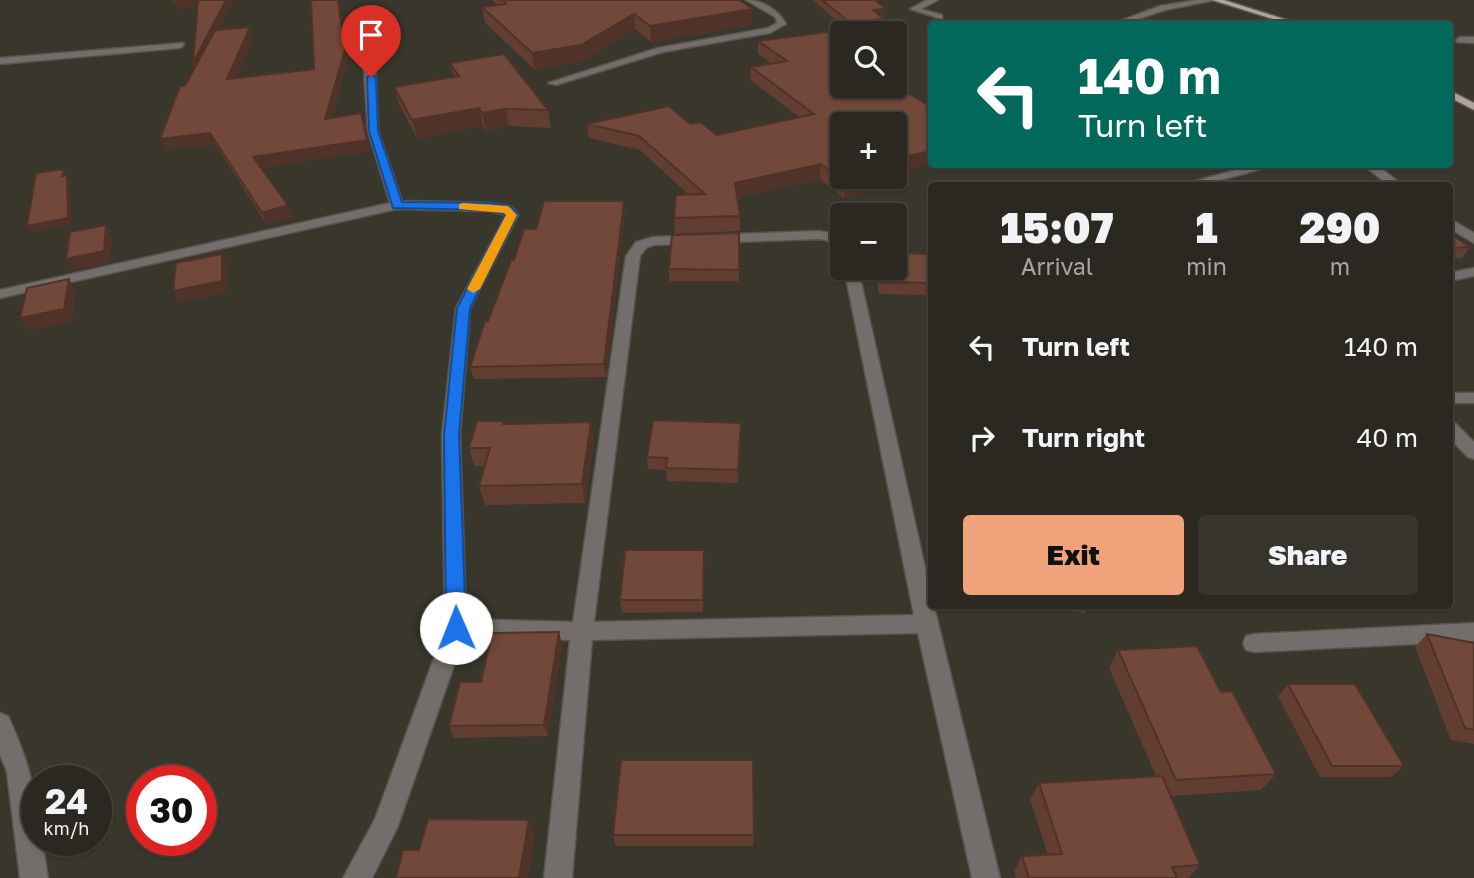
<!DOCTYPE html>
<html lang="en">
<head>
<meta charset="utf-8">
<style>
  body { margin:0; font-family:"Golos Text",sans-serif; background:#37342e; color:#f1f3f6; height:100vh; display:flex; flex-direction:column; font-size:26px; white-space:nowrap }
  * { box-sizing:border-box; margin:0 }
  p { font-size:23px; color:#a6a6a5 }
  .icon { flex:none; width:38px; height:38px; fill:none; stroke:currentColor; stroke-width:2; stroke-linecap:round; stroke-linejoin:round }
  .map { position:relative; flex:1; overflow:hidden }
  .side { position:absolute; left:928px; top:182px; width:525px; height:427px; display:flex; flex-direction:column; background:#2b2821; border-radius:7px; box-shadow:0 2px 5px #0004,0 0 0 2px #47443f }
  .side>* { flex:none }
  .guide { position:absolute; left:928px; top:21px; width:525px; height:147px; border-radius:7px; box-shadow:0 2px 5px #0004,0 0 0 2px #47443f; background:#00695c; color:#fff; overflow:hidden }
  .buttons { position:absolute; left:830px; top:21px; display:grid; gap:14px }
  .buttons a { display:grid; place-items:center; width:77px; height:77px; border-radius:7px; background:#2b2821; box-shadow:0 2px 5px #0004,0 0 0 2px #47443f; font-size:35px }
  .speed { position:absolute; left:21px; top:765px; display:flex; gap:14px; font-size:35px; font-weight:700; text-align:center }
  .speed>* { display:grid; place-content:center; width:91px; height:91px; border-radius:50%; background:#2b2821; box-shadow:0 2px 5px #0004,0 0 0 2px #47443f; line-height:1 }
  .speed small { font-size:18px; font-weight:400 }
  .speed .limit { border:10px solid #d22; background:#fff; color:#111 }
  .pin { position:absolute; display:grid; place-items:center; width:60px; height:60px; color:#fff; margin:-72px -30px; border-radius:50% 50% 50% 0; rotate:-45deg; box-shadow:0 0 7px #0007 }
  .pin .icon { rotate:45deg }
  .me { position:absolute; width:77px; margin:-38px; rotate:359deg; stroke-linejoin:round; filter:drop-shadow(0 0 5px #0008) }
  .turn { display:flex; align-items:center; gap:24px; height:147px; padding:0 35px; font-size:32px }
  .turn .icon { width:91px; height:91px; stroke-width:2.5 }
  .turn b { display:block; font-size:49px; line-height:60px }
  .eta { display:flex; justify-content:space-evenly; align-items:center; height:119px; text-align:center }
  .eta b { font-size:42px; font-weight:800; line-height:49px }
  .button { display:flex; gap:14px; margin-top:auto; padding:14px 35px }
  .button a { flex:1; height:80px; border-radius:7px; background:#f0a27a; color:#111; font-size:28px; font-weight:800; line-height:80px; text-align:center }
  .button a+a { background:#37342e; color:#f1f3f6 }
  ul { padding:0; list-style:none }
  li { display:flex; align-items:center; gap:21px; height:91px; padding:0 35px }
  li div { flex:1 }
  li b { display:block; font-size:26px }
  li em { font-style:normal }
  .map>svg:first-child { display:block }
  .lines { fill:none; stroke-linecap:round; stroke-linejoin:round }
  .minor-casing { stroke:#56544a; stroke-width:3 }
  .major-casing { stroke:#56544a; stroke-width:3 }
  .minor { fill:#736e6b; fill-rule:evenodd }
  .major { fill:#afa49f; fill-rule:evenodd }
  .wall { fill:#613e31 }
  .shaded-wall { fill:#4f3228 }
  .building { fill:#714839; stroke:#4f3228; stroke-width:2 }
  .route { fill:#1a73e8; stroke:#114b97; stroke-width:2 }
  .slow { fill:#f59e0b }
</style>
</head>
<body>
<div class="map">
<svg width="1474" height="878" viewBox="0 0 1474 878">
  <rect width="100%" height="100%" fill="#39362c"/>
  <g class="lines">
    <defs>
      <path id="minor" d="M746 0C762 0 779 10 786 24L770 33 663 52 556 85 548 83 658 48 768 28 777 23 775 17Z
        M927 0H938L921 9 942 15V19L910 9Z
        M1197 0H1215L1165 10 1123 24H1112L1160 6Z
        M360 13 367 15 376 77 378 131 402 201 490 203 512 207 518 215 470 308 460 435 466 619 573 622 626 256 636 242 653 237 819 231 835 234 842 241V252L826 240 819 239 654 245 646 248 640 256 594 622 914 615 844 268H858L931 594V606H934L1000 878H972L918 633 592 640 572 878H544L570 640 464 637 398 826 372 878H343L375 819 445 628 442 435 456 308 506 215 490 211 397 209 0 298V290L390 203 368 131Z
        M1460 37H1474V43L1457 42 1456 40Z
        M183 43 184 45 180 48 0 64V58Z
        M1258 164H1280L1201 185 1195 181Z
        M1363 164H1376L1403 186H1389Z
        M1449 218 1474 233V243L1449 228Z
        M1474 268V276L1449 281V273Z
        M1449 393H1474V403H1449Z
        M1449 421 1455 423 1474 442V459L1468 457 1449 438Z
        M1474 623V641L1254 652 1246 650 1243 643 1246 636 1254 634Z
        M0 713 8 716C29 762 37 790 37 840H42L48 878H20L7 772 0 755Z"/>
      <path id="major" d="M1212 0H1224L1300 24H1289Z
        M1449 90 1474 103V110L1449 97Z"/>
    </defs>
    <use href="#minor" class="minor-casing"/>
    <use href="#major" class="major-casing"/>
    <use href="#minor" class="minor"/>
    <use href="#major" class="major"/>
  </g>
  <path class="wall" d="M172 0H233L218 30 250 27 253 37 236 78 314 69 348 59 332 118 365 124 370 151 261 168 293 217 267 225 215 144 166 150 160 139 195 67 198 7 176 9Z
    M492 0H739L753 9V25L651 42 635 29 583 61 535 70 485 23 482 7 496 5Z
    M813 0H875L886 17H881L884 19 883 28 848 31Z
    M758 41 908 80 906 92 905 171 903 183 844 198 820 179 737 198 740 216V231L675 234 674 218 689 195 640 150 589 138 587 124H690L717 135 799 117 750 80 751 67 771 63 758 54Z
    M450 63 548 110 551 128 509 126 486 131 483 126 417 138 399 104 394 87 454 77Z
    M624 201 625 212 606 377 474 379 470 367 514 260 536 229Z
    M739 233V281H669V269Z
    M1449 233 1470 247 1462 258 1449 259Z
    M875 268 931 269V295L879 294Z
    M591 422 594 440 585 503 485 505 479 486 485 466H474L469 448Z
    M741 435 738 483 667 481 666 470 648 469 647 457Z
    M704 550 703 612 622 613 620 600Z
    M1042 606H1088L1085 613Z
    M1427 634 1474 643V744L1451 740 1415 647Z
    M562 644 548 736 454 738 449 726 481 682Z
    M1118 650 1221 692 1276 774 1261 790 1171 796 1200 865 1188 878H1016L1014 871 1022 856 1048 855 1030 799 1039 783 1156 776 1109 668Z
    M1288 684 1404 766 1391 777H1320L1278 696Z
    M613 835H754L753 846H616Z"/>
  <path class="shaded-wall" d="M186 0H199L201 7 176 9 172 1Z
    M226 0H233L197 71 193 63Z
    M338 0H339L348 59 329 129 325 119Z
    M753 9V25L651 42 650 26Z
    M886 9V17L872 18 873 10Z
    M634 14 635 29 583 61 535 70 532 53Z
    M884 19 883 28 848 31 849 22Z
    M250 27 253 37 231 89 227 79Z
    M908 80 906 94 894 86V83Z
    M479 108 483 126 417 138 412 120Z
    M505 109 509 126 486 131 482 113Z
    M361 113 370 151 257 169 253 157Z
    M210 133 215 144 166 150 160 139Z
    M931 151V164H932L905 171 903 183 844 198 846 183 869 177H894V159Z
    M821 164 820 179 735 199V183Z
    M67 175 70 180 72 224 31 232 27 226Z
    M624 201 625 212 606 377 604 364Z
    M288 205 293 217 267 225 262 213Z
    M106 225 112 237 110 263 73 271 66 259Z
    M222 254 228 266V293L179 303 173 291Z
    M69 279 76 291 72 321 28 331 20 318Z
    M591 422 594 440 585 503 582 484Z
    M559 632 562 644 548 736 544 725Z
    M529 820 535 836 528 878H519Z"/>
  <path class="building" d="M198 0H226L193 63Z
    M311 0H338L345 50 325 119 361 113 367 140 253 157 288 205 262 213 210 133 160 139 180 86H185L215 30 250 27 227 79 314 69Z
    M503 0H739L753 9 650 26 634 14 581 45 532 53 482 7 506 4Z
    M822 0H875L886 9 873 10 884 19 849 22Z
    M827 32 842 41V86L894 85 931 107V151L894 159V124H842V177H869L846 183 821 164 735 183 740 216 674 218 676 195 705 194 639 136 587 124 669 106 690 124 700 122 717 135 814 114 751 67 787 61 758 41Z
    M504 54 548 110 505 109 482 113 479 108 412 120 394 87 459 76 450 63Z
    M894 72 908 80 894 83Z
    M894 160 905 168 894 170Z
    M64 169 62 176 67 175 68 218 27 226 36 173Z
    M544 201H624L604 364 470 367 485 321H488L511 260H514L524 229H536Z
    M106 225 104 251 66 259 70 232Z
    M739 233V270L669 269 672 235Z
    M1449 233 1470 247 1449 248Z
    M894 253 928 254 931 269V283L881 282 879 268H894Z
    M222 254V281L173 291 176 263Z
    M69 279 64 309 20 318 27 288Z
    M653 420 741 423 738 470 666 468 667 458 647 457Z
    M477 421H504L503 424 591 422 582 484 479 486 490 448H469Z
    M625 550H704L703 600H620Z
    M559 632 544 725 449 726 460 682H481L492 633Z
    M1427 634 1474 643V730L1465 728Z
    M1197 646 1221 692 1232 691 1276 774 1176 780 1118 650Z
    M1288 684H1355L1404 766H1332Z
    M621 760H753L754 835H613Z
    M1162 776 1200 865 1172 867 1177 878H1029L1022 856 1062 854 1039 783Z
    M428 819 529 820 519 878H396L403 850H419Z"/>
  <path class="route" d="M371 75 376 77 378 131 402 202 490 203 512 207 517 215 470 308 459 435 466 628 463 633 456 636 449 633 446 628 444 435 457 308 506 215 490 210 393 208 369 131 367 77Z"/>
  <path class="slow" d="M463 203 508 206 517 215 480 289 473 293 467 289 506 215 504 213 459 209V204Z"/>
</svg>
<div class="buttons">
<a><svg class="icon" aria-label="search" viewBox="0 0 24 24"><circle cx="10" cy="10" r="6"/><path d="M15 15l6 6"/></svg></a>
<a>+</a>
<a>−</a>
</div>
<div class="speed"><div>24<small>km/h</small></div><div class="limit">30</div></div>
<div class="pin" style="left:371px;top:77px;background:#d93025"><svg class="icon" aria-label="arrive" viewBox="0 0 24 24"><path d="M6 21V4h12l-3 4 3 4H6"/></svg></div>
<svg class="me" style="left:456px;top:628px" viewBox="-20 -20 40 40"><circle r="19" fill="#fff"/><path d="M0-13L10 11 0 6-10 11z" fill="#1a73e8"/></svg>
<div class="guide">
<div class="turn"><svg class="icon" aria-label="left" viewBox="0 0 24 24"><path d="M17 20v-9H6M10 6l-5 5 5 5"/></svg><div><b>140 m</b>Turn left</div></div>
</div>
<section class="side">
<div class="eta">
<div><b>15:07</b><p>Arrival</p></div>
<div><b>1</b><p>min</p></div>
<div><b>290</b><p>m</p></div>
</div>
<ul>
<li><svg class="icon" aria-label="left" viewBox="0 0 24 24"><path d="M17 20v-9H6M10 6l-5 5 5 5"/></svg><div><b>Turn left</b></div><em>140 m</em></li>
<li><svg class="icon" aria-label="right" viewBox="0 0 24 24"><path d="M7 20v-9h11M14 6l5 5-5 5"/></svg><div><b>Turn right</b></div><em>40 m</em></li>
</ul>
<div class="button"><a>Exit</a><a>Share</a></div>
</section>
</div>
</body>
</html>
